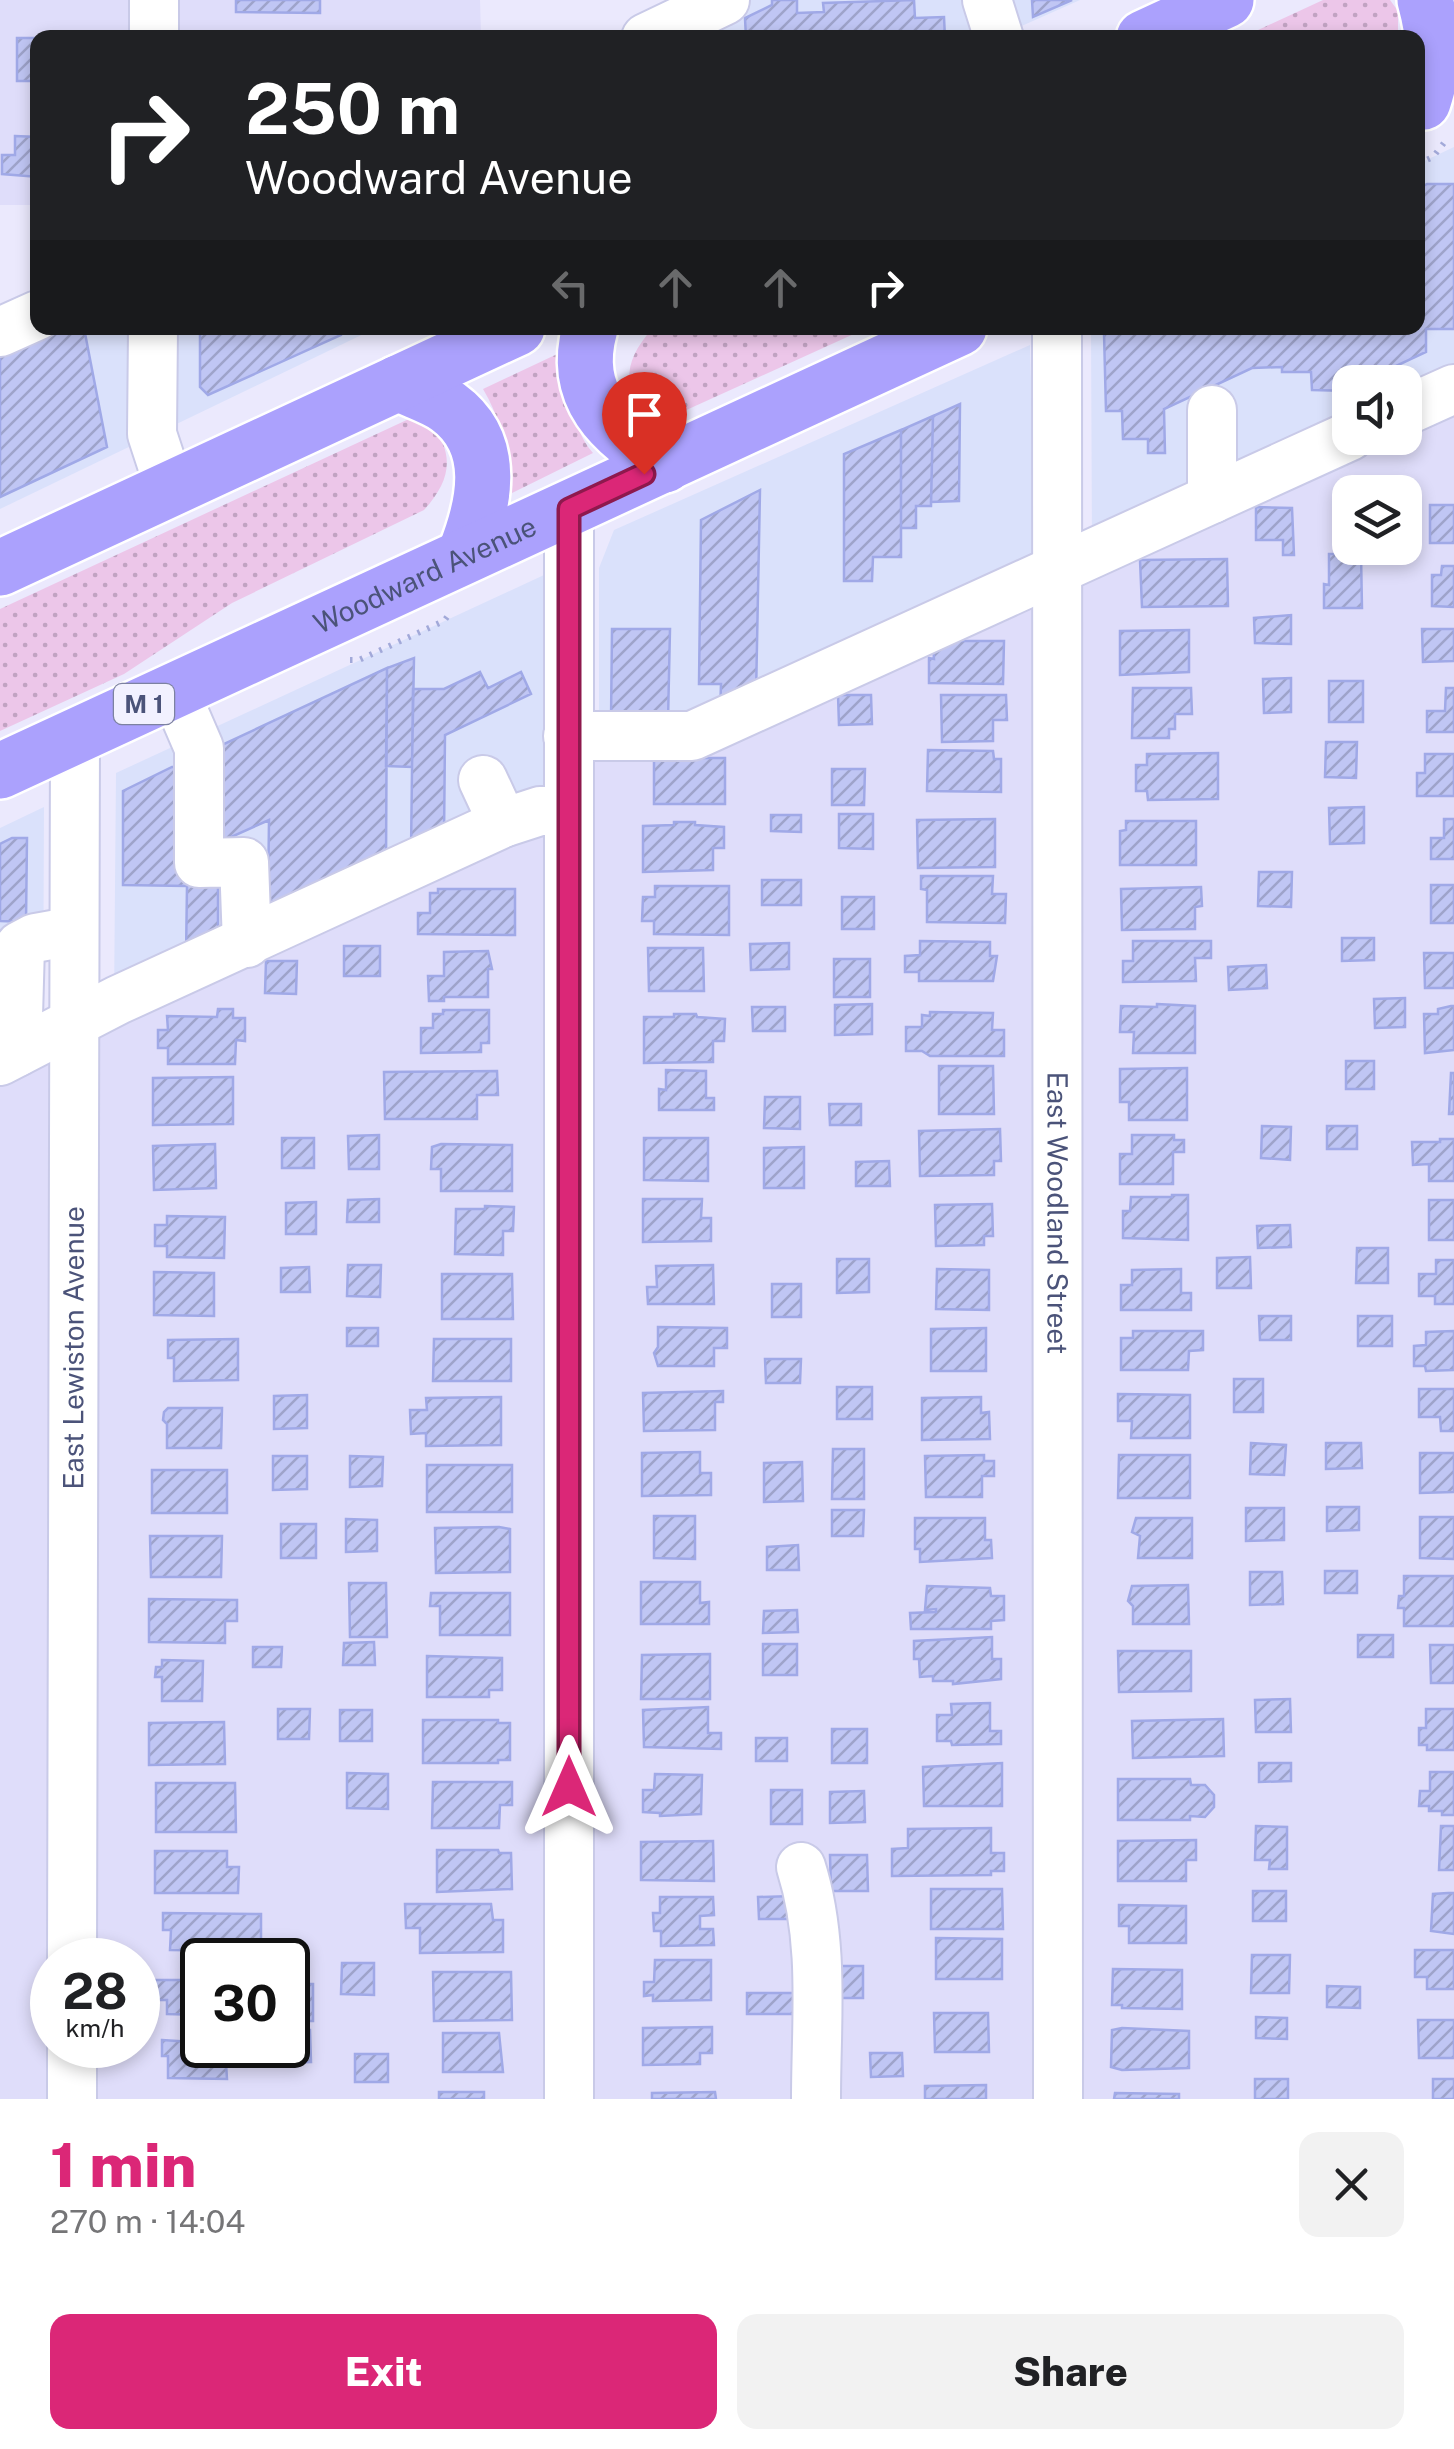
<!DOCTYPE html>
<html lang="en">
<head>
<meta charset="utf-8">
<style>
  body { margin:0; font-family:"Public Sans",sans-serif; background:#f2f2f2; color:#202124; height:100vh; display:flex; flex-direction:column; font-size:38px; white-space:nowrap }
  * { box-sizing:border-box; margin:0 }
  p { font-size:32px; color:#757577 }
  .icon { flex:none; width:55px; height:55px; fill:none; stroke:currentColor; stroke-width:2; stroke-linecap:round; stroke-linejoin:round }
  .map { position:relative; height:2099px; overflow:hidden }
  .sheet { display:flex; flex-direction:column; background:#fff; flex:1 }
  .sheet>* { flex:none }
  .banner { position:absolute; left:30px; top:30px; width:1395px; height:305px; border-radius:20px; box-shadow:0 5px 15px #0003; background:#202124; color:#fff; overflow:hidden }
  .fabs { position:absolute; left:1332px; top:365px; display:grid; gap:20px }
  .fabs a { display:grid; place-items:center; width:90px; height:90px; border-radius:20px; background:#fff; box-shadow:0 5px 15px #0003; font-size:50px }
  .speed { position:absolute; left:30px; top:1938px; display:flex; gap:20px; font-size:50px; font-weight:700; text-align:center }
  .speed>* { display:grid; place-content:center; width:130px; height:130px; border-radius:50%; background:#fff; box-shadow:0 5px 15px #0003; line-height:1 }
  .speed small { font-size:25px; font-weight:400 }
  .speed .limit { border:5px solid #111; border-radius:15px; background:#fff; color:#111 }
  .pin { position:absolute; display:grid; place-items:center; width:85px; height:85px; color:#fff; margin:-102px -42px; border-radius:50% 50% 50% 0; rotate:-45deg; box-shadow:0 0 10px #0007 }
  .pin .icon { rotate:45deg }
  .me { position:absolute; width:110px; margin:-55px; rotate:0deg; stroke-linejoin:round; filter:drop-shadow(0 0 8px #0008) }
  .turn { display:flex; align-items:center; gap:35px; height:210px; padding:0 50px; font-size:45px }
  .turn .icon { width:130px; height:130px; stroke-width:2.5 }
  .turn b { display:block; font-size:70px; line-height:85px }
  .lanes { display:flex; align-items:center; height:95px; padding:0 50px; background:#0003; justify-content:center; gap:50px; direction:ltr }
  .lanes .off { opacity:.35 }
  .round { display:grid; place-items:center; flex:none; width:105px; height:105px; border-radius:20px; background:#f2f2f2 }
  .overview { display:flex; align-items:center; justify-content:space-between; height:170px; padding:0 50px }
  h1 { font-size:60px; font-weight:800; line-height:75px; color:#db2777 }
  .button { display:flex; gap:20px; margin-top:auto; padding:20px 50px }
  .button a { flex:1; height:115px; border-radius:20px; background:#db2777; color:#fff; font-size:40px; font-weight:800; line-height:115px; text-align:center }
  .button a+a { background:#f2f2f2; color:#202124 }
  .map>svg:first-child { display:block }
  .residential { fill:#dfddfa; fill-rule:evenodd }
  .commercial { fill:#dae1fb }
  .green { fill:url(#green-dots) }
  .building { fill:url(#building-hatch); stroke:#a0a9e7; stroke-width:2.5 }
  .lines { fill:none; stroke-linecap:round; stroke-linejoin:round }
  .minor-casing { stroke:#c9cae8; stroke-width:52 }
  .major-casing { stroke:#fff; stroke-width:60 }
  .path { stroke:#a2a9d9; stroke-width:6; stroke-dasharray:2.5 8; stroke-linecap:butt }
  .minor { stroke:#fff; stroke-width:48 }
  .major { stroke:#aba1fd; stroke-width:55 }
  .route-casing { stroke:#8e194d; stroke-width:25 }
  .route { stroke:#db2777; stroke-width:18 }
  .labels { text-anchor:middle; stroke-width:8; stroke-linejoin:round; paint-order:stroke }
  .shield { fill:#f2f1ff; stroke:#7d82a1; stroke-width:2.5 }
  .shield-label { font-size:25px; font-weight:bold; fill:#4b5379 }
  .street-label { font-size:28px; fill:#4b5379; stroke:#f2f1ff }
</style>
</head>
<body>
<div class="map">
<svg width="1454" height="2099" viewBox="0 0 1454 2099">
  <defs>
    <pattern id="green-dots" width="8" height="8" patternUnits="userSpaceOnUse" patternTransform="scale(2.5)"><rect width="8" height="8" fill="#ecc6e9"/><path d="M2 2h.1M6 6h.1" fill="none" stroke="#c1a3c2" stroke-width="1.8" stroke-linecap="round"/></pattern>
    <pattern id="building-hatch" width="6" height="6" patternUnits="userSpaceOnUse" patternTransform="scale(2.5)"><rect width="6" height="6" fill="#c0c6f4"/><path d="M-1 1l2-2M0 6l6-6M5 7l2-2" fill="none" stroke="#9ea3ca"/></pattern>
  </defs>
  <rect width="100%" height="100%" fill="#ebe9fd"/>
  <path class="residential" d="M0 0H480L481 37 38 38 37 205H0Z
    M1454 395V2099H0V1065L573 738 1359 438H1405V417ZM1350 492H1405V548H1350ZM52 1960H138V2045H52ZM202 1960H288V2045H202Z"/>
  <path class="commercial" d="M741 0H1080L997 37 656 38Z
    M1454 147V382L1405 405V382H1350V430L1092 549 1091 328H1418V164Z
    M42 328H376L0 509V348Z
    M1030 345 1036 569 761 699 599 732V568L614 530Z
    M544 575 549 814 114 1002 116 773Z
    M44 807 43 1037 0 1056V828Z"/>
  <path class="green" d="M1323 0H1390L1398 11V37H1243Z
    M653 328H867L660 422 636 416C624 378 626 358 653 328Z
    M570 348C571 385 568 424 593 453L502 498C508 458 504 424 483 389Z
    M411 418 429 421C455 453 452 479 424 510L232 603 124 674 0 731V609Z"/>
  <path class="building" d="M236 0H320V13L236 12Z
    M772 0H797V13L824 12 823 3 914 0 915 18 944 17 945 38H746L745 18 772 5Z
    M1032 0H1072L1033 17Z
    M17 38H38V93H33L34 81H17Z
    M15 136 38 137V177L2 174V155H15Z
    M1427 184H1454V329H1426V352L1368 379V382H1350V391L1312 390 1311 372H1282V367L1252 368 1164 409 1165 453H1148V439H1123L1122 411H1106L1104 333 1116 328H1418V189Z
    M58 328H84L107 447 0 497V355Z
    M200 328H341V335L208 395 200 387Z
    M960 404 959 501 931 502 933 416Z
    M933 416 931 506H916V528H901V430Z
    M901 430V557H873L872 581H844V454Z
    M1379 489H1414V512L1405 513V492H1379Z
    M760 490 756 696 720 715 721 684H699L701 520Z
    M1430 505H1454V543H1430Z
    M1256 507 1292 508 1294 555H1283V540H1256Z
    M1329 554H1361L1362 608H1324V584L1329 585Z
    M1227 559 1228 606 1142 607 1140 560Z
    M1442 566H1454V607L1432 606V575H1441Z
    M1291 615V644L1255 643 1254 618Z
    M612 629H670L668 721H611Z
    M1422 629H1454V661L1423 662Z
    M1189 630V672L1120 675V631Z
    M946 641H1004L1003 684 929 683V658L934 659 933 645Z
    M414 658 412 767 386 766 387 668Z
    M387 668 386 865 301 902 268 901 269 820 211 846V750Z
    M480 672 488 688 521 672 531 694 445 735 444 838 411 852 413 689H444Z
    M1291 678V712L1264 713 1263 679Z
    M1329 681H1363V722H1329Z
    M1133 688H1191L1192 714H1175V729H1169V738H1132Z
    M1446 688H1454V732H1427V711H1445Z
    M838 695H871L872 724 839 725Z
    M941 695H1006L1007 720H993V741L942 742Z
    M1326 742H1357L1356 778 1325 777Z
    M928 750 993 751 994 759H1001V792L927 791Z
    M1218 753V799L1148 800 1147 791H1136V765H1147V754Z
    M1425 754H1454V796H1417V773H1425Z
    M654 758H725V804H654Z
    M172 767H188L218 880V939L186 956 187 886 123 885V791Z
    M832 769H865L864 805H832Z
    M1364 807V843L1330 844 1329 808Z
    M839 814H873V849L839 848Z
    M771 815H801V832L771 831Z
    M995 819V867L918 868 917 820Z
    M1444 819H1454V859H1431V838H1444Z
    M1126 821H1196V865H1120V831L1126 830Z
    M674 822H695V825L724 827V848H713V870L643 872V826L674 825Z
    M12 838H27L26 922 0 921V844Z
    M1259 872H1292L1291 907 1258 906Z
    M921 876H993L992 894H1006L1005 923 927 922V890L921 889Z
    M762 880H801V905H762Z
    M1431 885H1454V923H1431Z
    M655 886H729V935L654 934V921H642L643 897H655Z
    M1201 887 1202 906 1195 907V929L1122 930 1121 889Z
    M438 889H515V935L418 934V913H430V893H438Z
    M842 897H874V929H842Z
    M1342 938H1374V960L1342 961Z
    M920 941 990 942V956H997L993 981H919V972H905V956L920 955Z
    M1133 941H1211V958H1195L1196 981 1123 982V961H1133Z
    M789 943V969L751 970 750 944Z
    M344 946H380V976H344Z
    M648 948H703L704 991H649Z
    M488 951 492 969H488V997H444V1001H429L428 976H444V952Z
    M1424 953H1454V988H1425Z
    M834 959H870V997H834Z
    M266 961H297L296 994 265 993Z
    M1266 965 1267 988 1229 990 1228 967Z
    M1405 998V1027L1375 1028 1374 999Z
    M872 1004V1034L835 1035V1005Z
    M1157 1004 1195 1006V1053H1133L1134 1032H1120L1121 1006 1157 1007Z
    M1451 1006H1454V1050L1425 1053 1424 1014H1438V1009Z
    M752 1007H785V1031H753Z
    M218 1009H233V1018H245V1041L236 1040 235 1064H168V1048H158V1030H168L167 1016 217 1017Z
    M443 1010H489V1043H481V1052L421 1053V1028H433V1014H443Z
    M930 1012 993 1013 992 1030H1004V1056H930L922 1051H906V1027H922V1015L930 1016Z
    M674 1014H696L697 1017 725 1019 724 1041H713V1062L644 1063V1017H674Z
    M1346 1061H1374V1089H1346Z
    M939 1066H993L994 1114H939Z
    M1187 1068V1120H1129V1102H1120V1069Z
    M666 1070 706 1071V1098H714V1110H659V1089L666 1090Z
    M497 1071 498 1095H477V1119H385L384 1072Z
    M1451 1073H1454V1114H1449Z
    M233 1077V1124L153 1125V1078Z
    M765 1097H800V1129L764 1128Z
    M829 1104H861V1125H830Z
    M1262 1126 1291 1127 1290 1160 1261 1158Z
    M1327 1126H1357V1149H1327Z
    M1000 1129 1001 1161H994V1175L920 1176 919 1131Z
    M379 1135V1169H349L348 1136Z
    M1132 1135H1174V1140H1184V1152H1173V1184H1120V1154H1132Z
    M282 1138H314V1168H282Z
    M644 1138H708V1181L644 1180Z
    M1440 1139H1454V1181H1429V1164L1413 1165 1412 1142H1440Z
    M215 1144 216 1188 154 1190 153 1146Z
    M441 1144 512 1145V1191H441V1169H431L432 1147Z
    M804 1147V1188H764V1148Z
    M889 1161 890 1186H856V1162Z
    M1172 1195H1188V1240L1123 1238V1211H1130L1131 1197H1172Z
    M379 1199V1222H347L348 1200Z
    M643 1199H702L701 1218H711V1241L643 1242Z
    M1429 1200H1454V1240H1429Z
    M316 1202V1234H286V1203Z
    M992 1204 993 1236H984V1245L936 1246 935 1205Z
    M485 1206 514 1207 513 1231H503V1255L455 1254 456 1209H485Z
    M167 1216 225 1217 224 1258 167 1257V1246H155V1225H167Z
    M1290 1225 1291 1247 1258 1248 1257 1226Z
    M1357 1248H1388V1283H1356Z
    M1250 1257 1251 1288H1217V1258Z
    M837 1259H869V1292L837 1293Z
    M1436 1260H1454V1304H1435V1296H1419V1274H1436Z
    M348 1265H381L380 1297 347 1296Z
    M713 1265 714 1304H648L647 1287H657L656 1266Z
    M309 1267 310 1292H281V1268Z
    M937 1269 989 1270V1310L936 1309Z
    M1181 1269V1293H1191V1310H1121V1285H1132V1270Z
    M154 1272 214 1273V1316L154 1315Z
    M442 1274H512L513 1319H442Z
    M772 1284H801V1317H772Z
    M1259 1316H1291V1340H1260Z
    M1358 1316H1392V1346H1358Z
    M658 1327 727 1328V1348H714V1366H658L654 1353 658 1347Z
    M347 1328H378V1346H347Z
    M986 1328V1371H931V1329Z
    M1133 1331H1203V1350L1189 1351 1188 1370H1121V1338H1133Z
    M1454 1331V1370L1426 1371 1425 1366H1414V1346L1426 1345V1332Z
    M238 1339V1380L174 1381V1358H168V1340Z
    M434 1339H511V1381H433Z
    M765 1359H801L800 1383H766Z
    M1234 1379H1263V1412H1234Z
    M837 1387H872V1419H837Z
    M1419 1389H1454V1431H1441L1440 1417H1419Z
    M723 1391V1402H715V1430L644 1431 643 1393Z
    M1118 1394 1190 1395V1438H1131L1132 1421H1118Z
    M307 1395V1428L274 1429V1396Z
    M501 1397V1445L426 1446V1433L411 1434 410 1410H427L426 1398Z
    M981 1397V1413L989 1412 990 1439 922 1440V1398Z
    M168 1408H222L221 1448H167V1424L163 1420 164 1412Z
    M1251 1443 1286 1445 1284 1475 1250 1474Z
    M1326 1443H1361L1362 1468 1326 1469Z
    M833 1449H864V1499H832Z
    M700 1452V1473H711V1495L642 1496V1453Z
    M1420 1453H1454V1492L1420 1493Z
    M984 1455V1461H994V1476H982V1497H926L925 1456Z
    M1119 1455H1190V1498H1118Z
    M273 1456H307V1489L273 1490Z
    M350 1456 383 1457 382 1486 350 1487Z
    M802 1462 803 1501 764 1502V1463Z
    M427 1465H512V1512H427Z
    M152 1470H227V1513H152Z
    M1327 1507H1359V1530L1327 1531Z
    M1246 1508H1284V1540L1246 1541Z
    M832 1510H864L863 1536H832Z
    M654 1516H695V1559L654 1558Z
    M1420 1517H1454V1559L1420 1558Z
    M915 1518H985V1540H991L992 1558 920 1562V1549H915Z
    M1136 1518H1192V1558H1138L1140 1536 1132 1532Z
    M346 1519 377 1520V1551L346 1552Z
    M281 1524H316V1558H281Z
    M499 1527 510 1529V1572L436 1573 435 1528Z
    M150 1536H222L221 1577H151Z
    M798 1545 799 1570H767V1547Z
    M1325 1571H1357V1593H1325Z
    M1250 1572H1282L1283 1604 1250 1605Z
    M1404 1576H1454V1626H1404V1608H1398L1399 1596H1404Z
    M641 1582H700V1603L709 1602V1624H641Z
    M349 1583H386L387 1637H350Z
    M1188 1585 1189 1624H1133V1606L1128 1601 1132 1586Z
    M927 1586 990 1588 991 1596H1004V1620L991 1621V1629H911L910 1613 936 1612V1609L925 1610Z
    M431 1593H510V1635H440V1606H430Z
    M149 1599 237 1600V1621H225V1643L149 1642Z
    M797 1610 798 1632 763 1633 764 1611Z
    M1358 1635H1393V1657H1358Z
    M992 1637V1659H1001V1679L953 1684V1681H933V1676L920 1677 919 1659H914V1641Z
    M374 1642 375 1665H343L344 1643Z
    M763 1644H797V1675H763Z
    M1430 1645H1454V1683H1431Z
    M253 1647H282L281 1667H253Z
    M1118 1651H1191V1691L1119 1692Z
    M710 1654V1699H641L642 1655Z
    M427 1656 502 1658V1690H489V1697H427Z
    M162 1660 203 1661 202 1701H162V1677H155L156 1667H162Z
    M1290 1699 1291 1732H1256L1255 1700Z
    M990 1703V1731H1001V1744L952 1745 951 1741H937V1715H952L951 1704Z
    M708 1707V1733H721V1749L644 1747 643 1710Z
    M278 1709H310L309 1739H278Z
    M1426 1709H1454V1750H1427V1745H1419V1728H1426Z
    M340 1710H372V1741H340Z
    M1223 1719 1224 1756 1133 1758 1132 1721Z
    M423 1720H498V1723H510V1760H498V1763H423Z
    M224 1722 225 1764 149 1765V1723Z
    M832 1729H867V1763H832Z
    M756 1738H787V1761H756Z
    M1002 1763V1806H924L923 1767Z
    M1259 1763H1291V1781L1259 1782Z
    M1430 1772H1454V1815H1442V1811H1429V1806H1419L1420 1791H1430Z
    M347 1773 388 1774V1809L347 1808Z
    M655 1774 702 1775 701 1814 660 1816V1813L643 1812V1790H654Z
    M1118 1779H1190L1191 1785H1205L1214 1795V1807L1205 1817 1190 1816V1820H1118Z
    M433 1782H512V1805H500L499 1828H432Z
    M156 1783H235L236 1832H156Z
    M771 1790H802V1824H771Z
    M864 1791 865 1822 830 1823V1792Z
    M1256 1826 1287 1827V1869H1269L1270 1860H1255Z
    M1441 1826H1454V1870H1439Z
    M991 1828V1853H1004V1871H991V1875L892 1876V1849L908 1848V1829Z
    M1196 1840V1860H1186V1881H1118V1841Z
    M713 1841 714 1881 641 1880V1842Z
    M437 1850H498L499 1853H511L512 1889 437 1892Z
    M155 1851H227V1867H239L238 1893H155Z
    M830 1855H867L868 1891H831Z
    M931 1889H1002L1003 1929H931Z
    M1253 1891H1286V1921H1253Z
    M1448 1893H1454V1934L1431 1931 1433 1894Z
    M793 1896V1919H759L758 1897Z
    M660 1897H713L714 1915 700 1916V1929H713L714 1945 661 1946V1931H654L653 1913H660Z
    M405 1904H491L493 1920H503V1952L420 1953V1928H406Z
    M1119 1905 1186 1906V1943H1129V1926H1119Z
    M163 1913 261 1914V1951L170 1950 171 1930H163Z
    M936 1938 1002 1939V1979H936Z
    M1415 1950H1454V1989H1427V1977H1415Z
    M1252 1955H1290L1289 1993H1251Z
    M655 1960H711V2000L653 2001V1995L644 1996V1982H654Z
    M342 1963H374V1995L341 1994Z
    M831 1966H863V1998H831Z
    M1113 1969 1182 1970V2009L1122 2008V2005H1112Z
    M433 1972H511L512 2020 434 2021Z
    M153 1980H202V2015L167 2014V2000H153Z
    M288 1984H313V2021H288Z
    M1327 1986 1360 1987V2008L1327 2007Z
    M747 1993H794L793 2014H747Z
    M934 2013H988L989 2052H935Z
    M1256 2017 1287 2018V2039L1256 2038Z
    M1418 2020H1454V2058H1419Z
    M712 2027V2053H700V2064L643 2065V2028Z
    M1122 2028 1189 2031V2068L1122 2070 1111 2067 1112 2030Z
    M288 2030H310L311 2062 279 2063 278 2045H288Z
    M443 2033H499L503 2072H443Z
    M162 2040 238 2045V2063H226L227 2079 168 2078V2056H162Z
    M870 2053H902L903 2076 871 2077Z
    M355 2054H388V2082H355Z
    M1255 2079H1288V2099H1255Z
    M1433 2079H1454V2099H1433Z
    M986 2085V2099H925V2086Z
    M439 2092H484V2099H439Z
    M715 2092 716 2099H652V2093Z
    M1115 2093 1179 2094V2099H1114Z"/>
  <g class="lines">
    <defs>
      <g id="minor">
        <path d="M987 0 999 38"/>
        <path d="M154 38V0"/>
        <path d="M646 38 725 0"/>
        <path d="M153 328 152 434 170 489"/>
        <path id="s1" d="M1057 328 1058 2099"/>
        <path d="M0 332 38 315"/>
        <path d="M1212 410V499"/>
        <path d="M1405 411 1454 389"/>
        <path d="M569 509V2099"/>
        <path d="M174 690 199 748V863L244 862 247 943"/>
        <path d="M568 736H692L1350 436"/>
        <path d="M483 780 503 823"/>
        <path d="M17 1052 20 946 35 938 74 931"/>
        <path d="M0 1061 118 1000 503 823 540 811H568"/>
        <path d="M801 1867C825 1942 816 2021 816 2099"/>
        <path id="s2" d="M72 1960 75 736"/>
        <path d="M72 2099V2045"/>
      </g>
      <g id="major">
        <path d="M1144 38 1226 0"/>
        <path d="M1423 102C1436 61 1436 41 1425 0"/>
        <path d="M590 328C571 397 612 432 665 465"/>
        <path d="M398 383C414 391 434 397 448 407 499 444 484 506 465 554"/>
        <path d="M0 568 517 328"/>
        <path id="s3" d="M0 771 959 328"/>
      </g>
    </defs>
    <use href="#minor" class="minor-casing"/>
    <use href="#major" class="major-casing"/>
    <path class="path" d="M1418 164 1433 157 1447 139
      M350 660H359L444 621 450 613"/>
    <use href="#minor" class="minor"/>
    <use href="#major" class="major"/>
  </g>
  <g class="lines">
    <defs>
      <path id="route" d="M569 1787V509L644 474"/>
    </defs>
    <use href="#route" class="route-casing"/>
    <use href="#route" class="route"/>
  </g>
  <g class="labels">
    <rect class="shield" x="114" y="684" width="60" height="40" rx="8"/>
    <g class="shield-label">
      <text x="144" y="713">M 1</text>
    </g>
    <g class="street-label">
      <text dy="10" stroke="none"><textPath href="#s3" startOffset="468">Woodward Avenue</textPath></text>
      <text dy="10" stroke="none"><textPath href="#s1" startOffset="885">East Woodland Street</textPath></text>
      <text dy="10" stroke="none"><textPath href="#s2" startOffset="612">East Lewiston Avenue</textPath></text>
    </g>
  </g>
</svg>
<div class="fabs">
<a><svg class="icon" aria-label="sound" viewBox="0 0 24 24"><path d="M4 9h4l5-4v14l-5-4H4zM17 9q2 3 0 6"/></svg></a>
<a><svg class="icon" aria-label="layers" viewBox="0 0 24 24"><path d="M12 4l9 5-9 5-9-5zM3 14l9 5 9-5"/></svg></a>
</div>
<div class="speed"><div>28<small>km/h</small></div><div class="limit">30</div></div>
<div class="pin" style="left:644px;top:474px;background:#d93025"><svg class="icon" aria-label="arrive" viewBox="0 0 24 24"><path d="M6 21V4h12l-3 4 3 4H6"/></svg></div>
<svg class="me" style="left:569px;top:1787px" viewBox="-20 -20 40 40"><path d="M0-17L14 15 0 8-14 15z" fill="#db2777" stroke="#fff" stroke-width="4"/></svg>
<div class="banner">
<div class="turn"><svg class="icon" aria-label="right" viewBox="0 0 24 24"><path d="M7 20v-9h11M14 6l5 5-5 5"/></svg><div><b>250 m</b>Woodward Avenue</div></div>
<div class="lanes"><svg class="icon off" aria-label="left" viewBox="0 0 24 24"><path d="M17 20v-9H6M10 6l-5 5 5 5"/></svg><svg class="icon off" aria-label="ahead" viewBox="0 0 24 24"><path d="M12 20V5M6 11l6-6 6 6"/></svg><svg class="icon off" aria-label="ahead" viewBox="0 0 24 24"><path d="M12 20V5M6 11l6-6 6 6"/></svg><svg class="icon" aria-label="right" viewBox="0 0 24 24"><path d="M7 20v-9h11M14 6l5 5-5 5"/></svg></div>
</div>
</div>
<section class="sheet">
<div class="overview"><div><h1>1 min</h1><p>270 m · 14:04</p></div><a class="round"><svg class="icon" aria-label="close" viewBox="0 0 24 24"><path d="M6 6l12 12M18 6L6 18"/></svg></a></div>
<div class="button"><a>Exit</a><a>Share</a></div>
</section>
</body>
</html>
